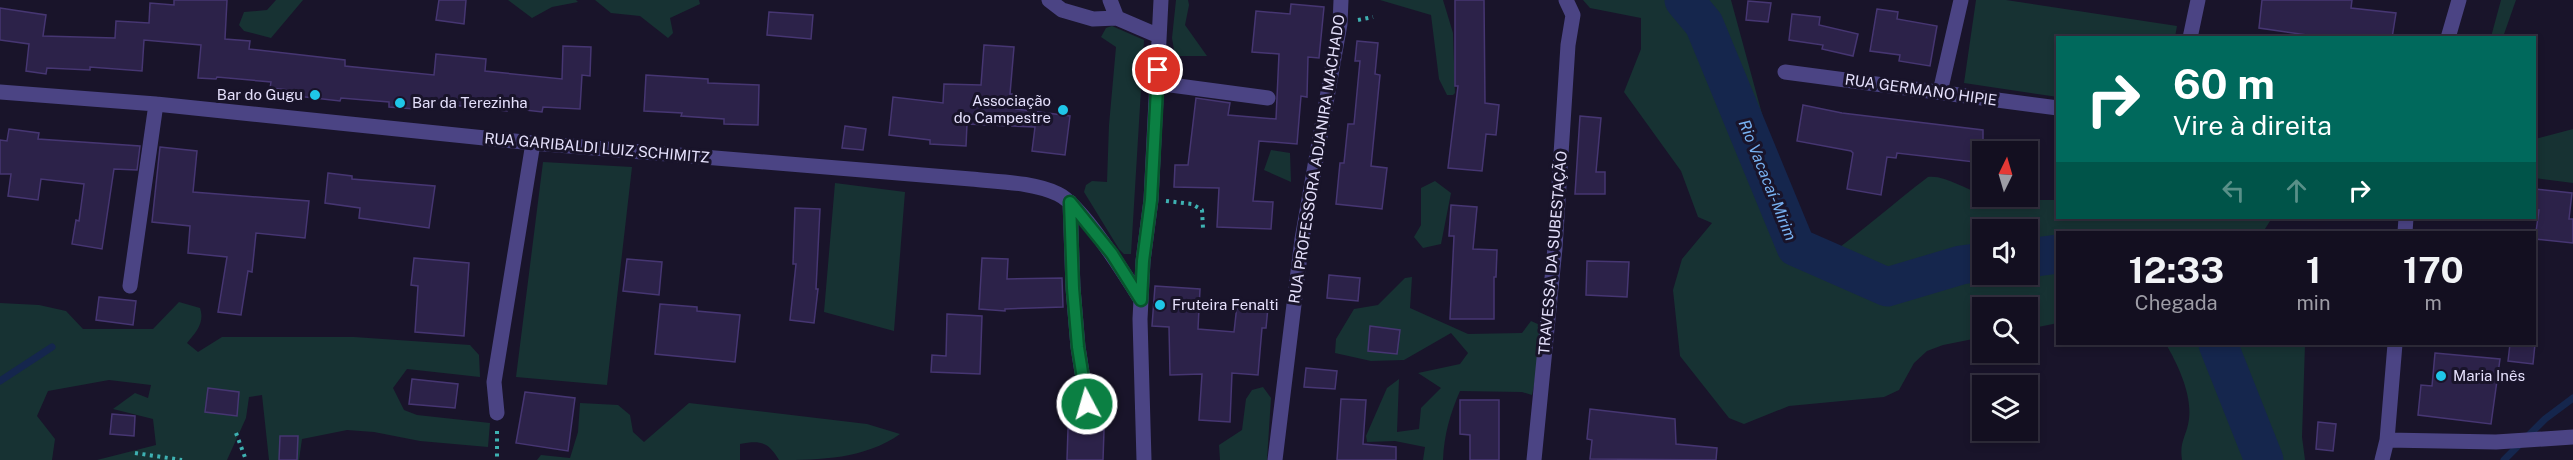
<!DOCTYPE html>
<html lang="pt">
<head>
<meta charset="utf-8">
<style>
  body { margin:0; font-family:"Public Sans",sans-serif; background:#1c1829; color:#f1f3f6; height:100vh; display:flex; flex-direction:column; font-size:22px; white-space:nowrap }
  * { box-sizing:border-box; margin:0 }
  p { font-size:20px; color:#9d9ca5 }
  .icon { flex:none; width:33px; height:33px; fill:none; stroke:currentColor; stroke-width:2; stroke-linecap:round; stroke-linejoin:round }
  .map { position:relative; flex:1; overflow:hidden }
  .side { position:absolute; left:2056px; top:231px; width:480px; height:114px; display:flex; flex-direction:column; background:#130f20; border-radius:0px; box-shadow:0 3px 9px #0003,0 0 0 2px #322f3e }
  .side>* { flex:none }
  .top-card { position:absolute; left:2056px; top:36px; width:480px; height:183px; border-radius:0px; box-shadow:0 3px 9px #0003,0 0 0 2px #322f3e; background:#00695c; color:#fff; overflow:hidden }
  .needle { width:39px; rotate:5deg }
  .fabs { position:absolute; left:1972px; top:141px; display:grid; gap:12px }
  .fabs a { display:grid; place-items:center; width:66px; height:66px; border-radius:0px; background:#130f20; box-shadow:0 3px 9px #0003,0 0 0 2px #322f3e; font-size:30px }
  .pin { position:absolute; display:grid; place-items:center; width:51px; height:51px; color:#fff; margin:-26px; border:3px solid #fff; border-radius:50%; box-shadow:0 2px 6px #0007 }
  .me { position:absolute; width:66px; margin:-33px; rotate:354deg; stroke-linejoin:round; filter:drop-shadow(0 0 4px #0008) }
  .turn { display:flex; align-items:center; gap:21px; height:126px; padding:0 18px; font-size:27px }
  .turn .icon { width:78px; height:78px; stroke-width:2.5 }
  .turn b { display:block; font-size:42px; line-height:51px }
  .lanes { display:flex; align-items:center; height:57px; padding:0 18px; background:#0003; justify-content:center; gap:30px; direction:ltr }
  .lanes .off { opacity:.35 }
  .eta { display:flex; justify-content:space-evenly; align-items:center; height:102px; text-align:center }
  .eta b { font-size:36px; font-weight:700; line-height:42px }
  .map>svg:first-child { display:block }
  .green { fill:#173233; fill-rule:evenodd }
  .lines { fill:none; stroke-linecap:round; stroke-linejoin:round }
  .stream { stroke:#15264d; stroke-width:7 }
  .river { stroke:#15264d; stroke-width:39 }
  .building { fill:#2c2249; stroke:#463672; stroke-width:1.5 }
  .path { stroke:#3eb1b2; stroke-width:4; stroke-dasharray:3 4.5; stroke-linecap:butt }
  .minor { stroke:#4b4484; stroke-width:15 }
  .route-casing { stroke:#07532c; stroke-width:15 }
  .route { stroke:#0b8043; stroke-width:10 }
  .poi-dot { fill:#1fc6e8; stroke:#19142a; stroke-width:2 }
  .labels { text-anchor:middle; stroke-width:6; stroke-linejoin:round; paint-order:stroke }
  .street-label { font-size:15px; fill:#e5e0fc; stroke:#19142a }
  .poi-label { font-size:15px; fill:#e5e0fc; stroke:#19142a; text-anchor:start }
  .water-label { font-size:16px; font-style:italic; fill:#78b1f1; stroke:#19142a }
</style>
</head>
<body>
<div class="map">
<svg width="2573" height="460" viewBox="0 0 2573 460">
  <rect width="100%" height="100%" fill="#19142a"/>
  <path class="green" d="M276 0H303L271 38 244 31 239 25 244 12 267 10Z
    M508 0H576L578 2 552 7 532 18Z
    M595 0H699L700 4 670 18 673 33 668 38 640 16 611 13Z
    M1176 0H1188L1189 5 1185 25 1207 56H1175L1172 38Z
    M1380 0H1443L1453 33 1455 93 1453 95H1447L1439 79 1431 15Z
    M1583 0H1731L1765 125 1780 257 1806 270C1850 243 1887 208 1928 177 1946 175 1965 190 1983 194V196L2009 200H2058V218H2272L2263 232H2058V323L2028 329V308H1983V337L1943 345 1927 351 1914 363 1899 390 1884 397 1789 406 1744 424 1729 418 1680 356 1673 290 1682 259 1712 223 1698 217 1681 171 1624 92 1641 49V18L1590 8ZM1983 230H2028V274H1983Z
    M1976 0H2006L2177 26 2175 37 2058 38V97L1964 83Z
    M2501 0H2516L2503 37H2491Z
    M1112 26 1144 40 1131 254H1124L1119 249 1084 192 1086 185 1092 181 1107 182 1109 125 1116 47 1101 37 1106 28Z
    M2573 129V183L2535 178V139Z
    M1271 150 1290 153 1291 182 1264 170Z
    M543 162 632 167 607 385 516 377Z
    M1435 181 1451 193 1441 244 1423 248 1414 237 1421 225V188Z
    M835 183 905 192 894 331 824 312Z
    M1412 277 1410 308 1468 334 1522 333 1531 321 1540 325 1545 331 1532 395 1522 392 1460 391C1450 414 1444 435 1443 460H1423L1425 447 1395 441 1367 442 1366 436 1387 388 1399 379 1397 432 1419 429 1421 408 1441 388 1418 373 1460 364 1468 353 1451 333 1404 360 1371 361 1335 353 1336 339 1354 309 1378 305 1405 278Z
    M179 302 200 308C205 323 196 332 187 343L198 352 222 337H354L470 345 479 355 480 377 407 369 393 388 404 410 417 415 490 423 488 447 420 441 374 432 347 430 302 439 299 460H269L262 395 249 397 246 418 227 460H97L156 445 153 419 113 409 135 393 148 398 151 385 109 380 48 391 37 416 55 439 52 460H0V303L39 305 66 311 83 329H153Z
    M2166 344H2305L2302 437 2305 460H2182C2179 441 2187 436 2189 419 2192 394 2178 365 2166 344Z
    M1263 387 1271 398 1267 460H1220L1219 445 1242 430 1246 399 1252 390Z
    M580 403 618 405 630 415 633 432 644 442 689 403 867 424 900 434C865 459 820 460 779 460 768 442 761 440 740 444V460H537L541 455 570 458 578 432Z"/>
  <g class="lines">
    <path class="stream" d="M0 381 52 347
      M2504 460 2545 419 2573 398"/>
    <path class="river" d="M1684 0 1704 24 1796 247 1887 287 1961 265 1983 262
      M2028 258 2058 254
      M2218 344 2264 460"/>
  </g>
  <path class="building" d="M174 0H227L225 39 250 41 249 49 345 60V66L434 75 436 54 486 59 485 71 562 79 563 46 591 47 590 76 582 75 580 109 543 107 542 112 507 108V111L415 101V109L389 107V102L341 98 340 101 297 96 298 91 270 88 271 82 217 77 216 79 198 78 201 45 144 40 142 71 90 67V70L47 68 46 74 26 71 29 44 0 40V8L46 15 43 36 115 38 116 21 149 23 150 3 174 5Z
    M439 0H466L464 24 436 20Z
    M1455 0H1484L1485 103 1499 105 1496 135 1486 134 1482 171 1448 168 1458 86H1455Z
    M2262 0H2352L2351 8 2396 13 2392 38H2328L2259 28Z
    M1748 1 1771 3 1768 22 1746 20Z
    M1291 4 1324 7 1319 58 1308 57 1307 97 1301 96 1297 144 1259 141 1253 201 1273 202 1271 229 1217 227 1219 188 1174 187 1175 165H1188L1196 98 1230 103 1228 115 1276 119 1279 54 1252 52 1256 11 1290 14Z
    M1877 9 1898 12 1897 19 1937 26 1930 66 1899 61 1900 55 1870 51Z
    M769 12 813 15 811 39 767 35Z
    M1792 14 1820 17 1819 25 1858 34 1853 56 1822 49 1823 45 1789 40Z
    M1357 41 1378 43 1375 74 1380 75 1371 166 1387 168 1382 209 1336 204 1340 163H1344L1348 124H1354L1360 61H1355Z
    M984 45 1014 47 1010 94H1017L1016 109 1070 116 1065 155 1032 151 1035 127 967 124 966 146 930 144V140L889 135 893 97 943 103 944 84 981 85Z
    M646 75 708 79V83L759 85 758 125 724 124V119L681 116 682 113 644 111Z
    M1803 105 1842 113 1983 130V163L1897 153 1896 158 1887 157 1881 195 1847 189 1853 153 1851 151 1797 141Z
    M1580 116 1601 118 1596 172H1605V194H1575Z
    M845 126 866 129 863 150 842 148Z
    M9 129 39 133 38 139 140 146 137 170 114 169 102 249 72 244 76 220 79 221 84 184 41 179 38 200 8 196 11 174H0V140L7 141Z
    M160 147 197 151 193 192 309 201 305 238 256 233 252 272 248 271 241 315 218 312 227 257 188 253 190 226 152 222Z
    M328 173 352 176V179L435 186 429 228 359 218 360 208 325 203Z
    M2535 189 2572 193 2569 219H2573V243L2535 239 2539 210H2535Z
    M1451 205 1477 207 1473 249 1497 250 1496 277H1494V319H1450L1454 236H1449Z
    M795 208 820 209 816 289H818L814 323 790 320 796 264H793Z
    M414 258 469 263 464 336 415 332 418 286 411 285Z
    M982 258 1008 259 1007 279 1062 278 1063 307 1005 309V311L979 309Z
    M627 259 662 262 659 295 623 291Z
    M1587 261 1629 262 1627 297 1586 295Z
    M1329 275 1360 278 1358 301 1327 298Z
    M1155 286 1200 289 1198 329 1234 332 1237 305 1268 307 1266 328H1262L1258 375 1232 373 1230 422 1199 420 1202 374 1170 375 1169 327 1152 326Z
    M99 297 136 301 133 325 96 320Z
    M660 304 697 307V311L740 315 735 362 655 354Z
    M947 314 982 316 980 374 931 372 932 355 946 356Z
    M1370 326 1400 330 1397 354 1368 351Z
    M2510 344H2535L2533 364 2508 361Z
    M2435 353 2500 359 2491 424 2418 415 2421 385 2432 386Z
    M1306 368 1337 371 1335 389 1304 387Z
    M412 379 458 384 455 408 409 404Z
    M208 388 239 392 237 416 205 412Z
    M525 392 575 398 568 451 516 443Z
    M1341 399 1366 400 1363 444 1396 447V460H1337Z
    M1460 400H1499V460H1470V435L1460 434Z
    M1590 409 1675 419 1676 444 1717 448 1716 460 1590 459 1592 440 1587 439Z
    M112 414 135 416 134 436 110 434Z
    M2318 422 2336 424 2333 451 2316 449Z
    M1068 429 1104 430 1103 460H1067Z
    M280 436H298L297 460H279Z"/>
  <g class="lines">
    <path class="path" d="M1358 20 1373 17
      M1166 201 1192 204 1202 210 1203 228
      M497 431V460
      M236 433 246 460
      M135 453 182 460"/>
    <path class="minor" d="M1049 0 1062 10 1093 19 1117 18 1159 36
      M1110 0 1117 18
      M2190 38 2198 0
      M2448 38 2459 0
      M1785 72 2058 108
      M1156 83 1268 98
      M0 92 156 104 533 143 971 179C999 182 1033 182 1058 194 1082 205 1126 276 1141 300
      M1940 92 1961 0
      M1070 202 1073 288 1078 347 1087 404
      M2405 232 2406 218
      M130 286 156 104
      M497 413 494 382 533 143
      M2387 440 2496 442 2573 437
      M1144 460 1140 319 1143 261 1151 200 1161 0
      M1275 460 1302 239 1340 24 1341 0
      M1534 460 1555 248 1568 45 1573 15 1566 0
      M2382 460 2387 440 2395 344"/>
  </g>
  <g class="lines">
    <defs>
      <path id="route" d="M1087 404 1078 347 1073 288 1070 202 1112 254 1141 300 1143 261 1151 200 1158 70"/>
    </defs>
    <use href="#route" class="route-casing"/>
    <use href="#route" class="route"/>
  </g>
  <g class="poi-dot">
    <circle cx="315" cy="95" r="6"/>
    <circle cx="400" cy="103" r="6"/>
    <circle cx="1063" cy="110" r="6"/>
    <circle cx="1160" cy="305" r="6"/>
    <circle cx="2441" cy="376" r="6"/>
  </g>
  <g class="labels">
    <g class="street-label">
      <text transform="translate(1921 90) rotate(8)" y="5">RUA GERMANO HIPIE</text>
      <text transform="translate(597 148) rotate(5)" y="5">RUA GARIBALDI LUIZ SCHIMITZ</text>
      <text transform="translate(1317 159) rotate(-81)" y="5">RUA PROFESSORA ADJANIRA MACHADO</text>
      <text transform="translate(1553 253) rotate(-85)" y="5">TRAVESSA DA SUBESTAÇÃO</text>
    </g>
    <g class="poi-label">
      <text x="303" y="100" text-anchor="end">Bar do Gugu</text>
      <text x="1051" y="106" text-anchor="end">Associação<tspan x="1051" dy="17">do Campestre</tspan></text>
      <text x="412" y="108">Bar da Terezinha</text>
      <text x="1172" y="310">Fruteira Fenalti</text>
      <text x="2453" y="381">Maria Inês</text>
    </g>
    <g class="water-label">
      <text transform="translate(1768 180) rotate(68)" y="6">Rio Vacacaí-Mirim</text>
    </g>
  </g>
</svg>
<div class="fabs">
<a><svg class="needle" viewBox="-14 -14 28 28"><path d="M0-13l5 13h-10z" fill="#e53935"/><path d="M0 13l5-13h-10z" fill="#9d9ca5"/></svg></a>
<a><svg class="icon" aria-label="sound" viewBox="0 0 24 24"><path d="M4 9h4l5-4v14l-5-4H4zM17 9q2 3 0 6"/></svg></a>
<a><svg class="icon" aria-label="search" viewBox="0 0 24 24"><circle cx="10" cy="10" r="6"/><path d="M15 15l6 6"/></svg></a>
<a><svg class="icon" aria-label="layers" viewBox="0 0 24 24"><path d="M12 4l9 5-9 5-9-5zM3 14l9 5 9-5"/></svg></a>
</div>
<div class="pin" style="left:1158px;top:70px;background:#d93025"><svg class="icon" aria-label="arrive" viewBox="0 0 24 24"><path d="M6 21V4h12l-3 4 3 4H6"/></svg></div>
<svg class="me" style="left:1087px;top:404px" viewBox="-20 -20 40 40"><circle r="17" fill="#0b8043" stroke="#fff" stroke-width="3"/><path d="M0-11L8 9 0 5-8 9z" fill="#fff"/></svg>
<div class="top-card">
<div class="turn"><svg class="icon" aria-label="right" viewBox="0 0 24 24"><path d="M7 20v-9h11M14 6l5 5-5 5"/></svg><div><b>60 m</b>Vire à direita</div></div>
<div class="lanes"><svg class="icon off" aria-label="left" viewBox="0 0 24 24"><path d="M17 20v-9H6M10 6l-5 5 5 5"/></svg><svg class="icon off" aria-label="ahead" viewBox="0 0 24 24"><path d="M12 20V5M6 11l6-6 6 6"/></svg><svg class="icon" aria-label="right" viewBox="0 0 24 24"><path d="M7 20v-9h11M14 6l5 5-5 5"/></svg></div>
</div>
<section class="side">
<div class="eta">
<div><b>12:33</b><p>Chegada</p></div>
<div><b>1</b><p>min</p></div>
<div><b>170</b><p>m</p></div>
</div>
</section>
</div>
</body>
</html>
